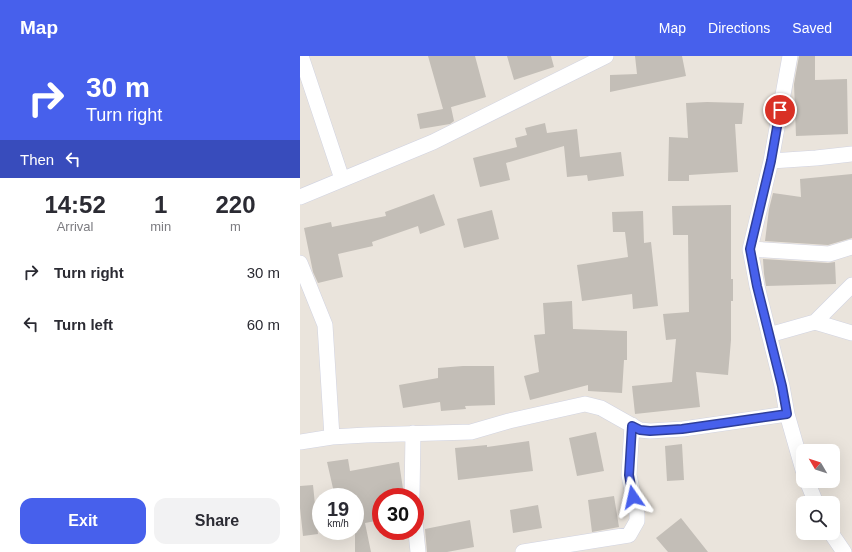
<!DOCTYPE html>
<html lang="en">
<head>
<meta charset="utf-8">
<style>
  body { margin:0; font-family:Helvetica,sans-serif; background:#f2f2f3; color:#2b2b33; height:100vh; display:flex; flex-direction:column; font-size:15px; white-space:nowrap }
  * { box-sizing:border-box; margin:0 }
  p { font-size:13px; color:#7c7c81 }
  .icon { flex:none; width:22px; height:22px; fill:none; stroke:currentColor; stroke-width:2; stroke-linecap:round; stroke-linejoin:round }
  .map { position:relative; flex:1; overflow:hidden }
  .sheet { display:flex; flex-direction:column; background:#fff; width:300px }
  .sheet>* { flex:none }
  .top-card { background:#4760ec; color:#fff; overflow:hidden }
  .needle { width:26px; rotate:309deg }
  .buttons { position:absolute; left:496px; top:388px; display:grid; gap:8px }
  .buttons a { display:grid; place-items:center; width:44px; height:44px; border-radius:8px; background:#fff; box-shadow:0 4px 16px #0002; font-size:20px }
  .speed { position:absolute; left:12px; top:432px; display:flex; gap:8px; font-size:20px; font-weight:700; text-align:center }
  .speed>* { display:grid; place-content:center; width:52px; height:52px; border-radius:50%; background:#fff; box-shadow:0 4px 16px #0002; line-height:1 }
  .speed small { font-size:10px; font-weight:400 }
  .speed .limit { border:6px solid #d22; background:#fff; color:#111 }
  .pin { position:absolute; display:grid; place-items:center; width:34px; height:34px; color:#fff; margin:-17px; border:2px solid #fff; border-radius:50%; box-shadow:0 1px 4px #0007 }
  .me { position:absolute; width:44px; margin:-22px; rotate:349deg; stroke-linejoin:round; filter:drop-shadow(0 0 3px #0008) }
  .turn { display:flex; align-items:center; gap:14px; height:84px; padding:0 20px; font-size:18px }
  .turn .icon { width:52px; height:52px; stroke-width:2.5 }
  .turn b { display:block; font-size:28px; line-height:34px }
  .then { display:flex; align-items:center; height:38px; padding:0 20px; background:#0003; gap:8px; font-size:15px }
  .eta { display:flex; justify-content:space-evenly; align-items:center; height:68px; text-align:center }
  .eta b { font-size:24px; font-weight:600; line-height:28px }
  .action { display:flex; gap:8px; margin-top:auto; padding:8px 20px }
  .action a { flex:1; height:46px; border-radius:12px; background:#4760ec; color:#fff; font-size:16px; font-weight:600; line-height:46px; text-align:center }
  .action a+a { background:#f2f2f3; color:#2b2b33 }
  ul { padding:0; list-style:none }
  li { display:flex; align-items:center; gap:12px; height:52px; padding:0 20px }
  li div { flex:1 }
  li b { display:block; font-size:15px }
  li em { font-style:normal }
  header { display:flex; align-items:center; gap:24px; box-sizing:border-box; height:56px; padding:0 20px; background:#4760ec; color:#fff }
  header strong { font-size:19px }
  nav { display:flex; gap:22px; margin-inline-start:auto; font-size:14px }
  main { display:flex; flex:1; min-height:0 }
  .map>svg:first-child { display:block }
  .building { fill:#c3beb7 }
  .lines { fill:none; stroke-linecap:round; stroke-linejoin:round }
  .street-casing { stroke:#d1d3e1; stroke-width:16 }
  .street { stroke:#fff; stroke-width:15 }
  .route-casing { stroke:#2e3e99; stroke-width:10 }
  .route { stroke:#4760ec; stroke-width:7 }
</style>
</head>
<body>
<header>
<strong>Map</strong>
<nav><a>Map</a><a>Directions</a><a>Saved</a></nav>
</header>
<main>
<section class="sheet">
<div class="top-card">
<div class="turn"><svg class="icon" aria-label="right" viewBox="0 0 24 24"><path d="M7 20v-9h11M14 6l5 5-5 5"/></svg><div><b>30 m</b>Turn right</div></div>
<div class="then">Then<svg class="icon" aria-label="left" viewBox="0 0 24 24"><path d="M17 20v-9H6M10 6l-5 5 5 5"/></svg></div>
</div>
<div class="eta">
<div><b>14:52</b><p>Arrival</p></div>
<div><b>1</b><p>min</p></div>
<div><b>220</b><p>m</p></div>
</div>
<ul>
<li><svg class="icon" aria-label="right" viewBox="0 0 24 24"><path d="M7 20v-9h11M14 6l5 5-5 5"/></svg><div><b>Turn right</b></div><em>30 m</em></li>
<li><svg class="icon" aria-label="left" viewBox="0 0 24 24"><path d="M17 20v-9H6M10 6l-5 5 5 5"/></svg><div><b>Turn left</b></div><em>60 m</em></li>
</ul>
<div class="action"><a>Exit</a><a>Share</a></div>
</section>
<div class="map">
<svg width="552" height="496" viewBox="0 0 552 496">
  <rect width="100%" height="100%" fill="#eae4dc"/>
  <path class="building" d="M128 0H175L186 41 148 52 151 51 154 65 150 68 120 73 117 58 143 53Z
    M207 0H251L254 11 214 24Z
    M335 0H382L386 20 310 36V19L337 18Z
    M499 0H515V24L547 23 548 78 496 80 494 28Z
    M407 46 444 47 442 68H435L438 116 389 119V125H368L369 81 388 82 386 47Z
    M245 67 247 77 277 73 280 101 321 96 324 120 288 125 287 119 267 121 264 90 206 107 210 124 180 131 173 102 217 91 215 82 227 79 225 72Z
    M552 118V182L528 189 465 185 469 153 473 137 501 141 500 123Z
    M134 138 145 169 120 178 118 170 72 186 73 190 38 198 43 221 18 227 13 216 4 172 31 166 32 171 86 160 85 156Z
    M431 149V223H433V245H431V284L428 319 396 316 400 351 335 358 332 330 372 326 376 283 366 284 363 258 389 256 388 179H373L372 150Z
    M192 154 199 183 164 192 157 163Z
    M343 155 344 187 351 186 358 250 333 253 332 238 282 245 277 209 328 201 325 176H313L312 156Z
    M463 203 528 207 535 206 536 228 466 230 464 218Z
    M272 245 273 273 327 275V304H324L322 337 288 335V329L230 344 224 320 239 316 234 279 245 278 243 247Z
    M163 310H194L195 349 165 350 166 353 141 355 140 346 103 352 99 329 138 322V312Z
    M296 376 304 415 277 420 269 382Z
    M229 385 233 415 158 424 155 392 187 389V391Z
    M382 388 384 424 367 425 365 390Z
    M48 403 50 415 99 406 103 433V441H81V464L65 467 71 496H55V441H35L27 406Z
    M13 429 18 478 3 480 0 452V430Z
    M314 440 319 471 292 476 288 444Z
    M238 449 242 472 213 477 210 454Z
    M381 462 408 496H368L356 482Z
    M170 464 174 491 147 496H127L125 473Z"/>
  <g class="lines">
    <defs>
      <path id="street" d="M1 0 42 123
        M490 0 471 105 450 193 457 230 482 330 487 358 503 414
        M471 105 516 102 552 98
        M0 141 133 86 306 0
        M450 193 529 198 552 191
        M0 207 25 269 32 381
        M515 266 552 277
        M469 279 515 266 552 229
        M0 386 32 381 66 379 171 376 209 365 285 348 301 352 340 374 350 375 383 373 487 358
        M507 425 516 447
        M112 441 113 377
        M115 466 118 496
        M531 477 544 496
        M223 496 329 479 337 465V458L329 419 332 369"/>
    </defs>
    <use href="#street" class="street-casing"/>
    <use href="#street" class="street"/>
  </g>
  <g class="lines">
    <defs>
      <path id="route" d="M333 441 329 419 332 370 340 374 350 375 382 373 487 358 482 330 457 230 450 193 471 105 480 54"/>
    </defs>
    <use href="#route" class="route-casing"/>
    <use href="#route" class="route"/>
  </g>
</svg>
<div class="buttons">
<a><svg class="needle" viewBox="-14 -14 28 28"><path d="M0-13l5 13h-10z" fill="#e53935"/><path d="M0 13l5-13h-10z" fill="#7c7c81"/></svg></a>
<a><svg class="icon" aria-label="search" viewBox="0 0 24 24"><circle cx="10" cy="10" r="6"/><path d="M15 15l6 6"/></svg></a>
</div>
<div class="speed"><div>19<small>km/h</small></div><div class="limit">30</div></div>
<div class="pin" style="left:480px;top:54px;background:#d93025"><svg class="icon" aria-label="arrive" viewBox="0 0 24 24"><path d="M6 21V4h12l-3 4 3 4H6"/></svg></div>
<svg class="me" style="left:333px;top:441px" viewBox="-20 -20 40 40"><path d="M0-17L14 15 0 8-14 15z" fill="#4760ec" stroke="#fff" stroke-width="4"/></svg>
</div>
</main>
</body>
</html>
